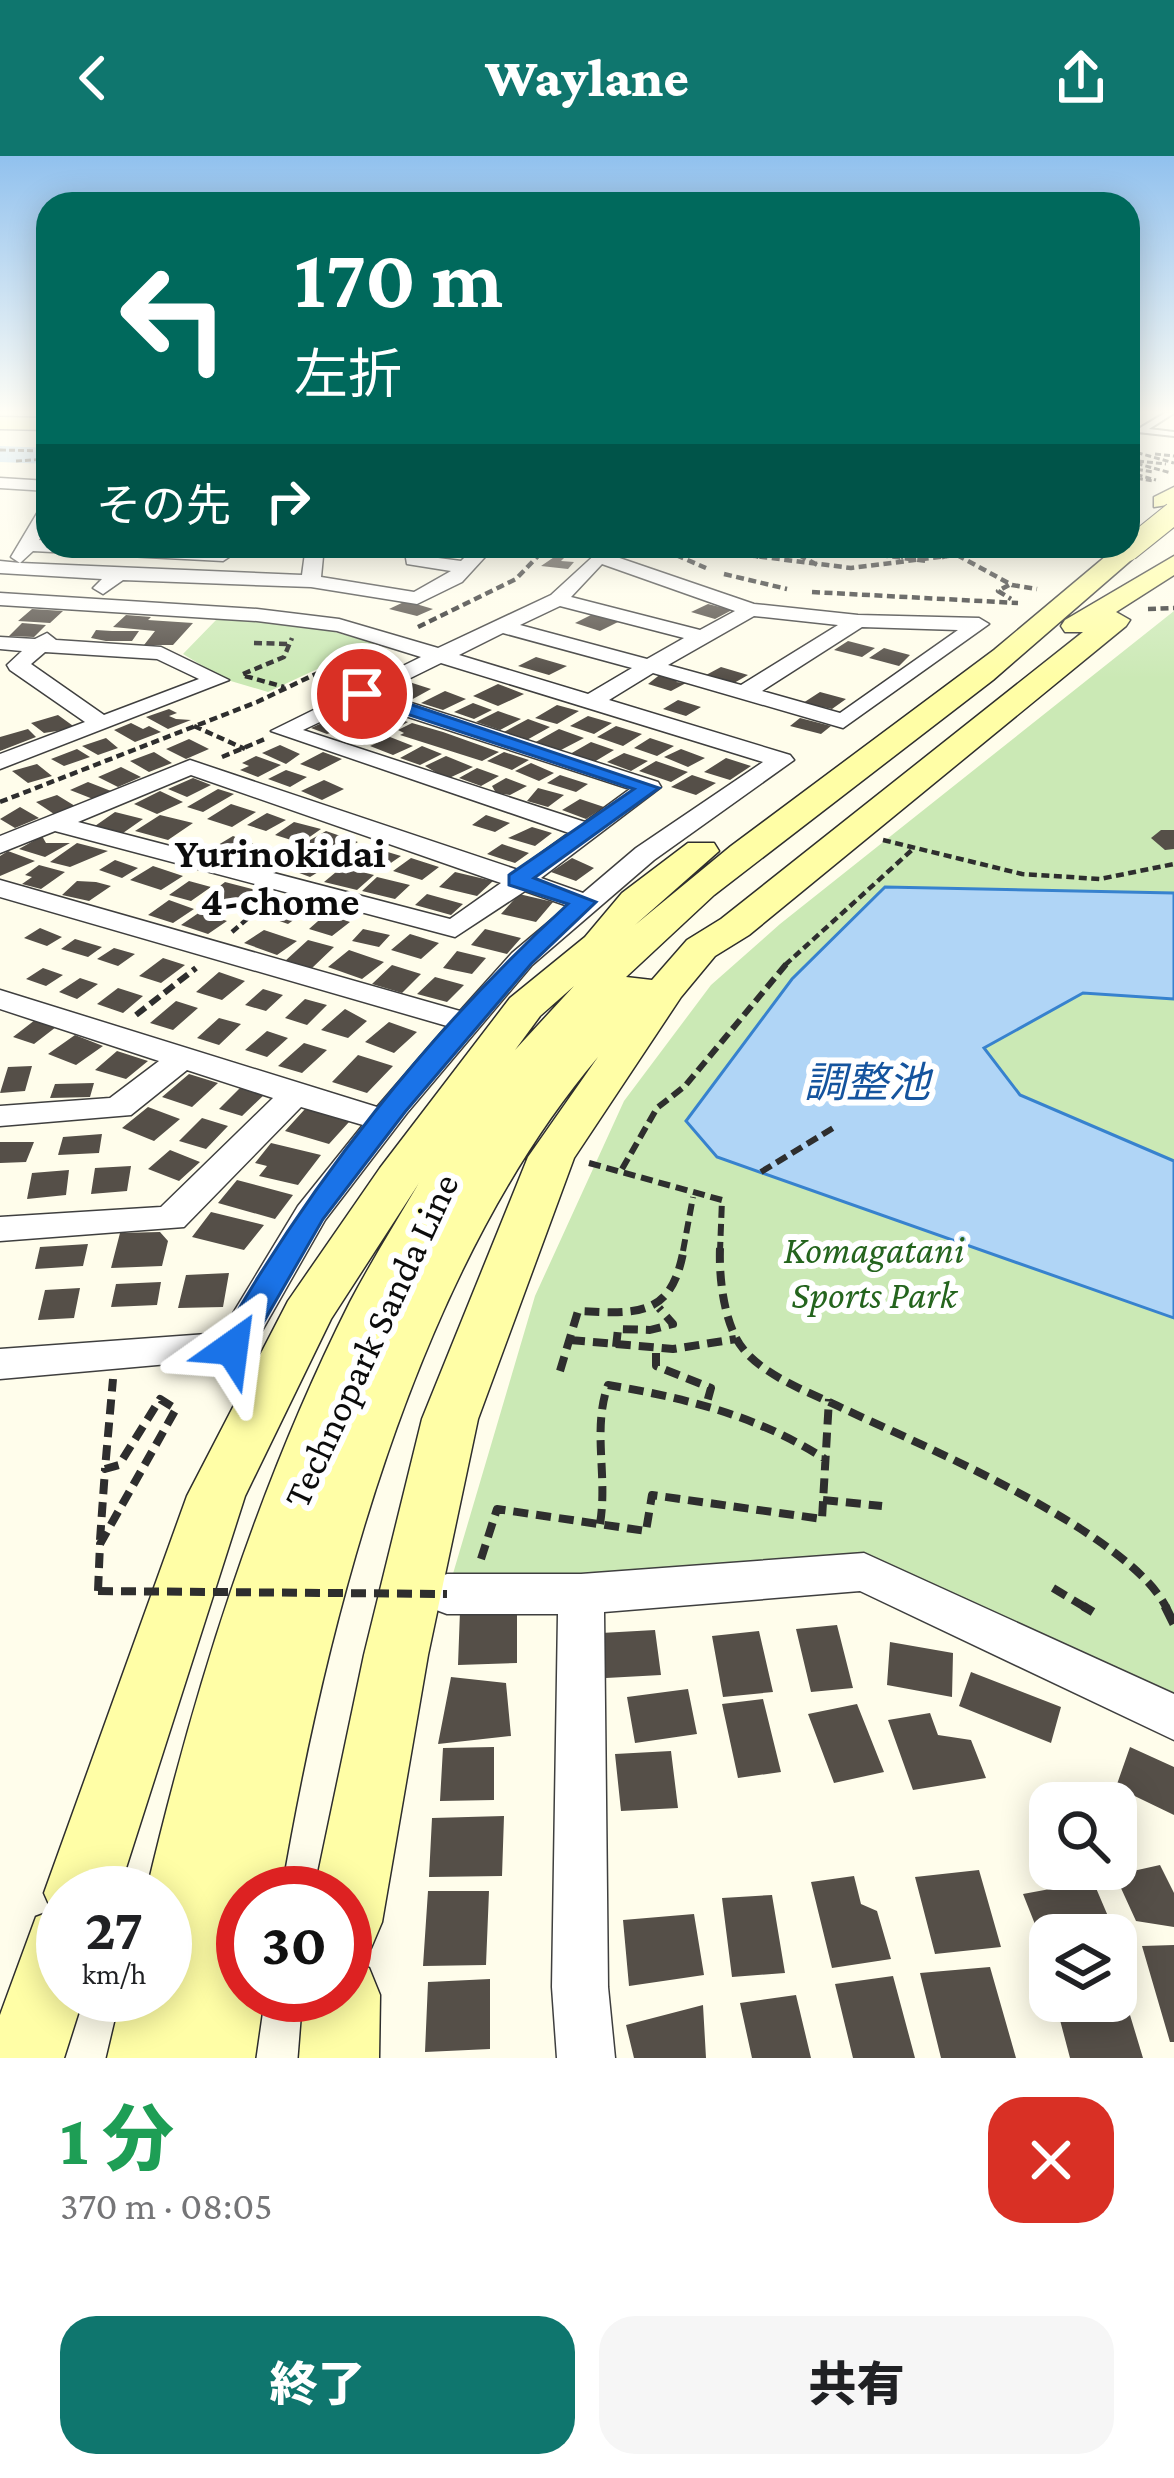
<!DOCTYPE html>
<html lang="ja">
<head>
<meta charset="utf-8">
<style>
  body { margin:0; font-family:"Crimson Pro","Noto Sans JP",serif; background:#f6f6f6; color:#202124; height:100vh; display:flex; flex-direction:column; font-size:45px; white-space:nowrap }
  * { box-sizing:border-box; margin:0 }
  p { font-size:39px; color:#757577 }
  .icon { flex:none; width:66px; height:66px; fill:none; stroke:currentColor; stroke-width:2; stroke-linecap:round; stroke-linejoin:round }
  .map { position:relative; height:1902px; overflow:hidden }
  .sheet { display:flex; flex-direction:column; background:#fff; flex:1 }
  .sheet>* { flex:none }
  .banner { position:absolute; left:36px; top:36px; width:1104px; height:366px; border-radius:36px; box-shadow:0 6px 30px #0003; background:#00695c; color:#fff; overflow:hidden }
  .controls { position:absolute; left:1029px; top:1626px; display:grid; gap:24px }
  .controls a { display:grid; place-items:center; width:108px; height:108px; border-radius:24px; background:#fff; box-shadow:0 6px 30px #0003; font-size:60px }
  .speed { position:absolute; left:36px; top:1710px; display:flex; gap:24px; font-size:60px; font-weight:700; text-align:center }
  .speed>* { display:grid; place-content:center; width:156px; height:156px; border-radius:50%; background:#fff; box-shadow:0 6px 30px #0003; line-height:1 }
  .speed small { font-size:30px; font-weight:400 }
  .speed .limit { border:18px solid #d22; background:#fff; color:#111 }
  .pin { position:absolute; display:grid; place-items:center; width:102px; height:102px; color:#fff; margin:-51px; border:6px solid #fff; border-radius:50%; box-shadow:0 3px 12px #0007 }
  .me { position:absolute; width:132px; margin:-66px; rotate:31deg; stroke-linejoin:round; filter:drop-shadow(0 0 9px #0008) }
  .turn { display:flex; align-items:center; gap:42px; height:252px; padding:0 60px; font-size:54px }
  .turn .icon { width:156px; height:156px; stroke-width:2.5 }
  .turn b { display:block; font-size:84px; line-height:102px }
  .then { display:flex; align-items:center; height:114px; padding:0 60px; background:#0003; gap:24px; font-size:45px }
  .round { display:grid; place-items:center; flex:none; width:126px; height:126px; border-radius:36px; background:#f6f6f6 }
  .head { display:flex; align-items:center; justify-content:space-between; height:204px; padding:0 60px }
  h1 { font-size:72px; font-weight:800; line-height:90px; color:#1e9e55 }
  .action { display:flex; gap:24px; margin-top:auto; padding:24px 60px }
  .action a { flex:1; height:138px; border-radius:36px; background:#0f766e; color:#fff; font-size:48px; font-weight:800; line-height:138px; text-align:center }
  .action a+a { background:#f6f6f6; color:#202124 }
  header { display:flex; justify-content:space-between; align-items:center; height:156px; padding:0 60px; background:#0f766e; color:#fff; font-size:54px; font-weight:800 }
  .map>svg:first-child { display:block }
  .green { fill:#cbe9b5 }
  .water { fill:#b0d5f6; stroke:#3782ce; stroke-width:3 }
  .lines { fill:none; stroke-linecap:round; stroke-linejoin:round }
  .river { fill:#b0d5f6; fill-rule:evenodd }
  .building { fill:#554f48 }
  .lane-casing { stroke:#3f3f3f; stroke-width:4 }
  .street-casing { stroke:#3f3f3f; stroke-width:3 }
  .secondary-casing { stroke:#2e2e2e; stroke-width:3 }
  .path-far4 { stroke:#2e2e2e; stroke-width:3; stroke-dasharray:6 3; stroke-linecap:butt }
  .path-far3 { stroke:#2e2e2e; stroke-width:4.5; stroke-dasharray:8 4.5; stroke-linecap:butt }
  .path-far2 { stroke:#2e2e2e; stroke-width:6; stroke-dasharray:12 6; stroke-linecap:butt }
  .path-far1 { stroke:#2e2e2e; stroke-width:8; stroke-dasharray:15 8; stroke-linecap:butt }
  .path { stroke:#2e2e2e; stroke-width:9; stroke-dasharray:20 9; stroke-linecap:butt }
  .lane { fill:#fff; fill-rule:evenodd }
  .street { fill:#fff; fill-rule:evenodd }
  .secondary { fill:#fffea6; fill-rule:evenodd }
  .secondary-bridge-casing { stroke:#2e2e2e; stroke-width:24; stroke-linecap:butt }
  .path-bridge { stroke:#2e2e2e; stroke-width:8; stroke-dasharray:15 8; stroke-linecap:butt }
  .secondary-bridge { stroke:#fffea6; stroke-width:22 }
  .route { fill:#1a73e8; stroke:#114b97; stroke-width:3 }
  .labels { text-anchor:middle; stroke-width:12; stroke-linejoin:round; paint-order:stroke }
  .park-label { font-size:39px; font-style:italic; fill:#24641d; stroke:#fff }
  .street-label { font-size:39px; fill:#0c0c0c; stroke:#fff }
  .neighbourhood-label { font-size:42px; font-weight:bold; fill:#0c0c0c; stroke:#fff }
  .water-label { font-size:42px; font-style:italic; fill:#15549e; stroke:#fff }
</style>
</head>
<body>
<header><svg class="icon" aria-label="back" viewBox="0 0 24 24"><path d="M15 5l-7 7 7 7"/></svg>Waylane<svg class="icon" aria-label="share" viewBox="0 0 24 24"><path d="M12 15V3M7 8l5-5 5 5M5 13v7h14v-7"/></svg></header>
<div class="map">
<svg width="1174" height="1902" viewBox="0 0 1174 1902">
  <rect width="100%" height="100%" fill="#fffdeb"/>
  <path class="green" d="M1174 455V1566L864 1416 447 1438 535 1140 624 945 711 829 780 768Z
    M217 463 310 469 373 487 268 536 224 523 183 498Z"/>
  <path class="water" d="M885 731 1174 737V843L1083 837 984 892 1020 939 1174 1005V1162L717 1001 686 965 792 823Z"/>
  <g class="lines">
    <path class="river" d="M0 290 48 292V308L0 306Z"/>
  </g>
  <path class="building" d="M563 395 571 394 591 396 586 401H565L561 405 574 406 568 413 541 410Z
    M406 445 433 453 417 460 389 453Z
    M708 448 732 454 715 463 691 456Z
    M32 453 63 455 50 467 18 465Z
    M126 459 151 461 148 464 193 467 173 489H144L155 475 113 471Z
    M591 459 598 460 618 466 600 475 575 467Z
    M22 467 46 469 34 481 9 480Z
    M96 474 112 475H139L132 485H106L91 482Z
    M848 485 875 492 862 501 834 494Z
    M884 492 891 494 910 499 899 510 869 502Z
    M536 501 567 510 549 519 518 510Z
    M721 511 748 519 734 527 706 519Z
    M662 517 682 523 676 526 686 527 671 535 648 528Z
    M406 525 431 533 411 544 386 535Z
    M498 528 524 538 498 550 473 540Z
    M445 535 466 543 443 554 421 547Z
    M820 536 846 543 832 553 803 547Z
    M678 544 701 551 686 560 663 553Z
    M473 547 492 554 474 563 454 556Z
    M557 549 579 555 557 568 535 562Z
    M169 553 177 557 169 560 176 563 191 564 168 573 146 561Z
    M498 555 521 563 500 574 476 566Z
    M382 558 408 566 392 575 366 566Z
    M58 559 76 572 44 577 31 567Z
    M588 560 612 567 594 578 570 570Z
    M335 561 355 570 327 578 311 572Z
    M800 562 831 570 821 578 790 570Z
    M528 563 550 571 525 585 502 577Z
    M131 567 143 573 149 570 161 576 135 586 114 574Z
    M412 567 443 576 499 596 482 605 400 579 404 577 398 574Z
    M616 570 642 578 623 590 597 581Z
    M363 571 384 579 364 589 342 581Z
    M28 573 36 581 0 595V581Z
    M559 573 584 582 559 595 534 587Z
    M390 581 413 590 393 599 370 590Z
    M106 582 118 592 98 599 82 590Z
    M650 582 674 590 657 600 634 592Z
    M189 583 209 593 186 603 166 593Z
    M591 586 614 594 594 606 570 598Z
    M280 589 300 598 286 608 262 597Z
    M422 590 442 598 420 609 400 602Z
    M77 593 90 601 64 610 51 603Z
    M681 593 705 602 688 611 664 601Z
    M154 596 172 607 149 616 130 605Z
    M323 596 342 603 319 615 300 608Z
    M504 596 529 604 512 614 487 605Z
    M624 597 648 605 631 615 607 606Z
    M256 600 281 609 258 621 240 614 249 610 242 607Z
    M446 600 473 611 447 623 425 610Z
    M726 602 751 610 730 624 704 616Z
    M656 605 688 616 671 626 639 615Z
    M531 607 554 617 539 625 515 615Z
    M37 608 52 620 28 627 12 615Z
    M121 611 141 621 118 631 98 621Z
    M477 612 499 620 481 630 459 622Z
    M286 614 307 621 290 631 268 623Z
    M560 619 588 628 576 636 547 627Z
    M692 619 716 627 696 639 671 631Z
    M193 622 211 629 187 641 168 633Z
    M506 622 527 630 510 639 496 637 492 630Z
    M324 624 344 633 322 644 301 635Z
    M88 626 111 635 93 643 70 634Z
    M538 632 564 639 548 651 527 645Z
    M218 633 234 638 203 656 187 651Z
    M160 635 183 646 157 658 134 648Z
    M57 639 75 650 54 658 36 646Z
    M580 643 604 651 586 663 562 654Z
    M231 648 256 656 232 671 207 663Z
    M20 651 39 662 15 672 0 663Z
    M115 656 143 663 123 677 95 670Z
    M267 657 286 664 266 675 247 669Z
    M160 659 193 667 168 684 135 675Z
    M486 659 510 667 495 676 472 669Z
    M294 666 321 673 301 687 275 679Z
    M532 671 552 677 535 690 508 682Z
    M1161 674H1174V693L1165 694 1151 682Z
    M326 675 358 686 334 700 303 688Z
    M42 680 46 687H70L45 701 19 693Z
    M233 680 256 689 236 700 213 692Z
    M77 687 108 695 70 711 50 706Z
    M502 688 529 697 515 707 487 698Z
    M265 690 291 696 271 712 245 705Z
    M371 691 401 700 382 713 352 703Z
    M8 695 35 705 0 720V700Z
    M304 701 328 710 310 721 286 712Z
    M411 702 439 711 422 724 393 715Z
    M572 702 594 712 576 725 551 716Z
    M115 704 138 712 122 722 99 714Z
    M39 709 65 716 41 733 22 728 32 721 25 719Z
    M153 710 183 720 161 734 130 724Z
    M342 711 374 719 357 734 324 726Z
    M455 716 493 725 477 740 439 731Z
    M377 721 410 729 395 743 362 735Z
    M77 725 96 726 111 730 89 745 62 739Z
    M189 725 211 731 191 745 169 739Z
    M225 726 264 736 242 754 203 743Z
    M427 738 463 748 451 759 415 749Z
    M519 738 553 746 536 766 501 758Z
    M169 744 194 753 173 767 148 759Z
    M290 745 310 752 288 768 268 761Z
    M200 756 227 765 208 778 181 769Z
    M326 758 350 766 332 780 309 773Z
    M40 772 62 781 47 790 24 782Z
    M363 773 390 779 379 791 352 785Z
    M485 773 521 782 507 798 471 789Z
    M264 774 297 785 277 799 244 787Z
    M410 778 439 787 421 803 391 794Z
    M75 783 102 791 88 801 61 793Z
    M308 784 334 791 312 812 285 805Z
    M114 792 135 798 118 810 97 803Z
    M349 794 384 806 362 823 328 811Z
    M457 795 486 802 472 818 443 812Z
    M163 802 185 809 161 827 139 820Z
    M392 809 421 818 402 837 372 828Z
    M43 812 63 819 46 830 26 823Z
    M219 816 245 825 222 844 196 836Z
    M435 821 464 829 447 846 417 838Z
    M80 822 98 828 77 843 59 836Z
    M118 832 143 840 123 857 97 848Z
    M263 833 283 839 266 855 245 849Z
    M305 843 327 849 307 869 285 862Z
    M176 845 198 852 173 874 150 867Z
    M345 853 367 865 348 882 321 874Z
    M219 862 241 868 219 889 197 882Z
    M35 864 56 871 34 888 13 881Z
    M389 866 417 876 394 897 365 886Z
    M267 875 288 882 267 901 245 894Z
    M75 879 103 890 76 909 48 898Z
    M304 887 327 894 302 917 278 910Z
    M117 895 148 905 126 923 95 914Z
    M358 899 393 910 367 937 332 926Z
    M32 910 25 935 0 937 8 911Z
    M189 918 218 927 192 951 162 941Z
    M94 927 90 941 50 942 55 928Z
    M242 930 266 937 242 960 219 953Z
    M148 951 180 963 154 985 122 972Z
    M305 953 349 966 329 988 285 975Z
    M202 962 228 970 206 993 179 985Z
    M102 978 99 997 58 999 63 981Z
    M0 986H34L26 1006 0 1007Z
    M271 987 321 999 298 1029 259 1020 267 1010 255 1007Z
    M170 994 200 1006 179 1025 148 1013Z
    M131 1010 127 1035 91 1038 95 1012Z
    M69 1014 66 1039 27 1043 32 1017Z
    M237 1024 293 1039 275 1063 218 1047Z
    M211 1056 264 1069 244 1094 192 1081Z
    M160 1076 168 1085 162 1110 111 1112 120 1077Z
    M88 1088 83 1110 35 1113 40 1091Z
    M229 1117 223 1151 178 1152 186 1119Z
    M161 1126 157 1149 111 1151 116 1128Z
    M80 1132 74 1162 38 1164 45 1134Z
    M517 1454V1507L458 1509 460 1455Z
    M837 1469 853 1532 811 1536 796 1473Z
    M655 1474 661 1519 606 1522 601 1477Z
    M759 1475 773 1536 723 1541 712 1480Z
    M890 1486 953 1497 952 1541 887 1529Z
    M971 1516 1061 1551 1051 1587 959 1550Z
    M451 1521 506 1527 511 1580 438 1588Z
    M688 1533 697 1578 635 1587 627 1541Z
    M763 1543 781 1616 738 1622 722 1548Z
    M857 1548 884 1616 834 1627 808 1558Z
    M930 1557 938 1579 971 1584 986 1622 913 1634 888 1564Z
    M494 1591V1644L440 1645 443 1592Z
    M1130 1591 1174 1611V1659L1116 1631Z
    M671 1595 678 1652 621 1655 615 1598Z
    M504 1660 502 1720 429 1721 432 1662Z
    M1160 1709 1174 1737V1771L1136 1765 1115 1719Z
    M979 1714 1001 1791 935 1798 915 1721Z
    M854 1720 861 1748 877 1755 891 1803 832 1812 811 1726Z
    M1093 1725 1116 1779H1050V1806L1023 1738Z
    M428 1735H489L486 1809 423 1810Z
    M772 1739 785 1817 732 1821 722 1742Z
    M694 1758 704 1819 629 1830 623 1764Z
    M1174 1789V1886H1170L1142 1790Z
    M990 1811 1016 1902H941L920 1817Z
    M1117 1816 1143 1902H1070L1055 1845H1116Z
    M893 1820 915 1902H853L835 1828Z
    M490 1823V1893L425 1896 428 1826Z
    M796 1839 811 1902H752L740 1847Z
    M703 1849 706 1902H634L626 1869Z"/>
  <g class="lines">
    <defs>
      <path id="lane" d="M1165 257H1174L1149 273 1174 276V280L1128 275V271L1140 272Z"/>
      <path id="street" d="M0 322 48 325V335L0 332Z
        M48 348V368L39 384 48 385V390L223 393 232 399 223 405 33 395 20 407 302 419 306 390H324L321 421 414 436 451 415 407 408 404 390H422L423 400 461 405 476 390H495L462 426 417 448 311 431 123 424 103 438 93 432 102 423 0 417V405L20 407 11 401 42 349Z
        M599 395 754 448 858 459 979 462 989 468 843 572 653 517 609 544 790 599 794 604 654 704 532 809 407 957 325 1064 247 1201 0 1223V1193L221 1177 298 1050 363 969 301 951 184 1071 0 1085V1061L161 1051 273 942 187 914 131 959 0 970V950L110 942 159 905 0 853V834L377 951 447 870 0 741V724L460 855 512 797 568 750 525 735 455 781 55 675 0 697V680L190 604 518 714 569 677 271 575 421 501 337 475 257 465 0 449V437L257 453 339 463 438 492 551 439ZM602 408 735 455 700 474 571 441ZM560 450 684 482 647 503 520 469ZM754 460 838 469 741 529 668 509ZM862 471 958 474 840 557 762 535ZM503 477 632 512 588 538 459 499ZM441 507 763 606 636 692 583 737 541 722 661 631 658 626 380 537ZM362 546 630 633 585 666 303 574ZM191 619 501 727 450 763 78 666Z
        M47 477 56 484 161 491 229 524 0 613V598L85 566 10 514 7 509 22 495 0 493V481L35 483ZM45 496 157 503 199 523 104 559 31 508Z
        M864 1397 1174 1538V1584L860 1435 604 1456 608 1831 615 1902H557L552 1831 558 1458H447L431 1452 424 1438 431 1424 447 1418H581Z"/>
      <path id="secondary" d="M0 261 48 262V274L0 273Z
        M1174 331V348L1154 351V341Z
        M1128 386 1141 394 1137 399 993 524 714 739 626 821 652 824 687 784 721 763 1083 476H1065L1061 470 1065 464 1174 400V419L1116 456 1130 464 1126 470 749 779 715 800 681 841 574 1002 478 1263 428 1499 382 1766 371 1792 347 1802 369 1812 380 1839 379 1902H299L304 1839H345V1737H314L364 1499 422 1263 528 1001 598 901C414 1118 327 1462 280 1737H243V1839H264L255 1902H107L122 1839H165V1737H146C194 1534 256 1333 350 1146 371 1106 396 1066 419 1027L331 1163 245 1340 118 1737H63V1839H84L64 1902H0V1859L36 1761 52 1755 44 1737 187 1340 288 1145 380 1012 510 842 585 781 622 737 688 687H714L719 695 635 769 731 690 994 494 1118 390ZM574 830 515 894 540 860Z"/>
    </defs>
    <use href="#lane" class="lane-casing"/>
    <use href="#street" class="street-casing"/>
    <use href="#secondary" class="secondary-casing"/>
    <path class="path-far4" d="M0 294 48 295
      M1128 294 1174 307
      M1155 298 1174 300
      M16 305 48 303
      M1128 305 1171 317
      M1138 305 1166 308
      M1128 312 1154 316
      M1128 316 1156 324
      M1128 321 1154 325
      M656 390 683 402
      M718 390 760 402
      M782 390 804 402
      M812 390 903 402
      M957 399 962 402
      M536 402 547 390
      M942 402 984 390"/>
    <path class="path-far3" d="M676 399 706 412
      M747 399 851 412 955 399
      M799 399 821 411
      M880 399 927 405
      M957 399 1012 429 1037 433
      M724 418 787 433
      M1009 429 998 435 1011 443
      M812 436 1018 447
      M1148 453 1174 452
      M418 471 516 423 539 399
      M254 487 290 488
      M243 518 284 501 292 482
      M245 520 284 531
      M194 570 245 593
      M222 601 265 583
      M0 646 257 546 362 496
      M883 684 1022 718 1100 723 1174 708
      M232 776 268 745
      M785 809 913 693"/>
    <path class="path-far2" d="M136 859 196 812
      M589 1007 722 1044 720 1095
      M622 1013 657 952 685 930 788 806
      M761 1016 833 972
      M683 1095 693 1041"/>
    <path class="path-far1" d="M720 1092C719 1120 723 1156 736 1182 754 1217 809 1236 842 1252 921 1289 1131 1377 1167 1453
      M570 1184 673 1193 736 1183
      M616 1191 618 1173 650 1174 673 1168 659 1152
      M656 1197V1210L711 1232 706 1250
      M560 1215 578 1155C639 1158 672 1161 684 1092
      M823 1344 882 1350
      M600 1368C608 1319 592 1274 608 1229 686 1242 758 1260 825 1303
      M100 1384 105 1314
      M481 1403 497 1353 646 1375 652 1339 822 1363 829 1243
      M1053 1432 1088 1453
      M98 1435 100 1388 176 1253 160 1243 119 1309 105 1313 113 1223"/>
    <path class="path" d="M1083 1450 1093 1456
      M1165 1450 1174 1468"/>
    <use href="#lane" class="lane"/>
    <use href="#street" class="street"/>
    <use href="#secondary" class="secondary"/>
    <defs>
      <path id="secondary-bridge" d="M1128 394 1174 357"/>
    </defs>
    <use href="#secondary-bridge" class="secondary-bridge-casing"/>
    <path class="path-bridge" d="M98 1435 447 1438"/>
    <use href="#secondary-bridge" class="secondary-bridge"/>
  </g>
  <linearGradient id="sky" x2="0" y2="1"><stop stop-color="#91c1ee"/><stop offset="0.49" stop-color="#fffef6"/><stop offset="1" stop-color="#fffef6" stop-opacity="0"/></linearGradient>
  <rect width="1174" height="523" fill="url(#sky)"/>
  <path class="route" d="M362 532 659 632 534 722 596 746 531 808 405 956 323 1063 244 1200H221L216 1192C309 1027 429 875 568 748L509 729V719L634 633 355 541V534Z"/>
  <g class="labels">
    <g class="park-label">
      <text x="874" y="1107">Komagatani<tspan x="874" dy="45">Sports Park</tspan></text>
    </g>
    <g class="street-label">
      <text transform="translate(370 1184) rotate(-65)" y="14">Technopark Sanda Line</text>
    </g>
    <g class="neighbourhood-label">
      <text x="280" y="711">Yurinokidai<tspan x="280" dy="48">4-chome</tspan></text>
    </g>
    <g class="water-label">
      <text x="867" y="941">調整池</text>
    </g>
  </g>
</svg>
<div class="controls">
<a><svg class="icon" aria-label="search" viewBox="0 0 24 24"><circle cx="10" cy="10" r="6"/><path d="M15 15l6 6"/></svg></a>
<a><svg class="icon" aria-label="layers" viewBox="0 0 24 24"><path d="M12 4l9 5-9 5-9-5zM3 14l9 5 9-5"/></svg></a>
</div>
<div class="speed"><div>27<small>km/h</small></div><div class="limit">30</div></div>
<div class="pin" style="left:362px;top:538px;background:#d93025"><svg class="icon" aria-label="arrive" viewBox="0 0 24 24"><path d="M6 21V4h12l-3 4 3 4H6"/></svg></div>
<svg class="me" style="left:232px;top:1192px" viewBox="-20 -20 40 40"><path d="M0-17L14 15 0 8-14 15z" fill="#1a73e8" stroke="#fff" stroke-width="4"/></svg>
<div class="banner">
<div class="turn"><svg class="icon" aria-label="left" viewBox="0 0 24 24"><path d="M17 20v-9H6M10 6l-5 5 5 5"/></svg><div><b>170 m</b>左折</div></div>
<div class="then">その先<svg class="icon" aria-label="right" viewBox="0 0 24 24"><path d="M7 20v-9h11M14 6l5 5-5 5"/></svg></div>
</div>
</div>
<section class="sheet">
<div class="head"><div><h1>1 分</h1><p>370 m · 08:05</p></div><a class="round" style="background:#d93025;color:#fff"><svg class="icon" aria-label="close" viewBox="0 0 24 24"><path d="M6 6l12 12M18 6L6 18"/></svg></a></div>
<div class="action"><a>終了</a><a>共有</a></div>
</section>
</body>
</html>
